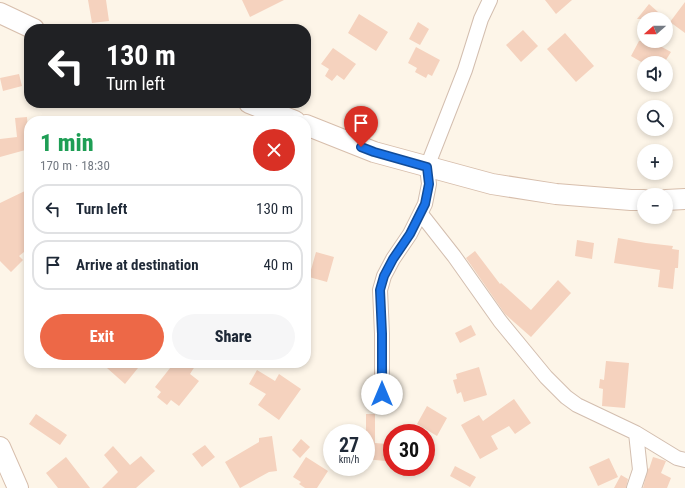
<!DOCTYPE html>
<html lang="en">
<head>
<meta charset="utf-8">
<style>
  body { margin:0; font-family:"Roboto Condensed",sans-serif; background:#f6f6f7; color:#1f2937; height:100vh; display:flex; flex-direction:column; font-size:15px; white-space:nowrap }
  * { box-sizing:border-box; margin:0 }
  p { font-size:13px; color:#747a83 }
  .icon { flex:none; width:22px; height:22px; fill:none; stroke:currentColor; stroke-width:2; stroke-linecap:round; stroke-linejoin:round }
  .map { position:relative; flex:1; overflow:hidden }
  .drawer { position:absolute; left:24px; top:116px; width:287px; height:252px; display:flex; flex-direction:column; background:#fff; border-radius:16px; box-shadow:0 2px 6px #0003 }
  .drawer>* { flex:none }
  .hud { position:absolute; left:24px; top:24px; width:287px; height:84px; border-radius:16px; box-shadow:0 2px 6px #0003; background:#202124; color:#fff; overflow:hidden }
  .needle { width:26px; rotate:249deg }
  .controls { position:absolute; left:637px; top:12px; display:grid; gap:8px }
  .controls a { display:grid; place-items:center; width:36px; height:36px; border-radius:50%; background:#fff; box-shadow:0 2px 6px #0003; font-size:20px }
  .speed { position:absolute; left:323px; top:424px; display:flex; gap:8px; font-size:20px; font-weight:700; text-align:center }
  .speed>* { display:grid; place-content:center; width:52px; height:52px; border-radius:50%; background:#fff; box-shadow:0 2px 6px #0003; line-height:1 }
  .speed small { font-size:10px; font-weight:400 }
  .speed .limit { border:6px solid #d22; background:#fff; color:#111 }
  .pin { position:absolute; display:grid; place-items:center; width:34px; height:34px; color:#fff; margin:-41px -17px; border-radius:50% 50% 50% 0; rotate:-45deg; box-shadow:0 0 4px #0007 }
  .pin .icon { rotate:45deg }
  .me { position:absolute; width:44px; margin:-22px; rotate:0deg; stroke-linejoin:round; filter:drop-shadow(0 0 3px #0008) }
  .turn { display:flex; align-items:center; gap:14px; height:84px; padding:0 16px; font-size:18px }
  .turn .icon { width:52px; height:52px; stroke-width:2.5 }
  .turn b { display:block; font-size:28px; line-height:34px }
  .round { display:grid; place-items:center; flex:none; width:42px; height:42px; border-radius:21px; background:#f6f6f7 }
  .summary { display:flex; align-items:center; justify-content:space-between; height:68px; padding:0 16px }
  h1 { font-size:24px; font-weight:800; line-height:30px; color:#1e9e55 }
  .cta { display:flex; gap:8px; margin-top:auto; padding:8px 16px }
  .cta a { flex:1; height:46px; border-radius:24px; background:#ed6847; color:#fff; font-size:16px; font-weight:800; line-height:46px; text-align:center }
  .cta a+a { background:#f6f6f7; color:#1f2937 }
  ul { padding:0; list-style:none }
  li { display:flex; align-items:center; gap:12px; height:50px; margin:0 8px 6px; padding:0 8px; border:2px solid #e0e1e3; border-radius:16px }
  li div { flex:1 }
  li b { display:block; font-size:15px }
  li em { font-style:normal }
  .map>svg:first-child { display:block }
  .building { fill:#f5d2be }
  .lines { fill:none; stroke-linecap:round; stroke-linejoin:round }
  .street-casing { stroke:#d3beaf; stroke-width:16 }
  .secondary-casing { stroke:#d7beac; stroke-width:22 }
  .street { stroke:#fff; stroke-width:14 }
  .secondary { stroke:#fff; stroke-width:20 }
  .route-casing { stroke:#114b97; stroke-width:10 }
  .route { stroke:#1a73e8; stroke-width:7 }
</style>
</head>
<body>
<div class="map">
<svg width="685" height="488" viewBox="0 0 685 488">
  <rect width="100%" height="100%" fill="#fdf5e8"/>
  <path class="building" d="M88 0H106L109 21 92 23Z
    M242 0H284L250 17Z
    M545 0H572L556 14Z
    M685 2V33L670 22Z
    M649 4 666 19H637Z
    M359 14 388 32 376 51 348 33Z
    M418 22 429 29 420 45 409 39Z
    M523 30 538 46 521 62 506 45Z
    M565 33 594 66 576 82 547 49Z
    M639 41H651L671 52 664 63H643L631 56Z
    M416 47 440 60 432 76 428 74 426 78 415 72 417 68 408 63Z
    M333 48 356 64 344 80 337 75 332 81 325 76 329 69 321 64Z
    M19 74 22 86 3 91 0 78Z
    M27 117 29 149 0 157V139L17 137 15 118Z
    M29 189V248L19 256 23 260 11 272 0 261V203Z
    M618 238 646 243 673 246 672 249 679 250 678 268H675L673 289 658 287 660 270 614 263Z
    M577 240 594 243 592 259 575 256Z
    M475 251 500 284 501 283 531 310 558 280 571 293 531 337 505 314 466 258Z
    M316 252 334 257 327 282 309 277Z
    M471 325 476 335 460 343 455 333Z
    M606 361 629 363 625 408 602 406 603 389 599 388 600 379 604 380Z
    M112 363H132L138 368 125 384 107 368Z
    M174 363H197L190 374 199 381 179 406 171 400 167 405 157 397 161 392 155 387Z
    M479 367 487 395 464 402 461 392 457 394 453 380 457 379 456 374Z
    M257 370 275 381 279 374 301 389 279 420 258 405 266 394 249 384Z
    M514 399 531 423 515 434 509 426 491 436 498 449 480 459 461 425 479 415 483 421Z
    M427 406 447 418 437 436 417 424Z
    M36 414 67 435 60 445 29 424Z
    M366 414H375V443L387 444 385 461 366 459Z
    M272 436 277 471 269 472 240 488 225 462 259 442V438Z
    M301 439 310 447 300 458 292 450Z
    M205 445 215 457 202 467 192 454Z
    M113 446 130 465 141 456 155 471 136 488H102L118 472 104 455Z
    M66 457 90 488H58L46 473Z
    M306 457 328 471 317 488H305L299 484 301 482 293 477Z
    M653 457 666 461 661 473 671 478 667 488H643L648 468 649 469Z
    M609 458 618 477 598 486 589 467Z
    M455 466 476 477 470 487 450 476Z
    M621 475 628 479 626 488H614Z"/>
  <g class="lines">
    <defs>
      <path id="street" d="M421 214 454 256 500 321 546 377 566 397 577 405 636 433 677 458 685 460
        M382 394V334L380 290 384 276 393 259 410 234 425 204 429 184 427 167 465 70 481 19 490 0
        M634 488 640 470 636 433"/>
      <path id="secondary" d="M0 13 34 29
        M249 103 295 121
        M306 125 374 152 492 184 556 194 631 200H644
        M666 200 685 199
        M0 447 18 488"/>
    </defs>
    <use href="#street" class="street-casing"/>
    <use href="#secondary" class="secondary-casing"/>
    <use href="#street" class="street"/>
    <use href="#secondary" class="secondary"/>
  </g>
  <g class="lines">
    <defs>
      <path id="route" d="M361 147 374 152 427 167 429 184 425 204 410 234 393 259 384 276 380 290 382 334V394"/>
    </defs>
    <use href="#route" class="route-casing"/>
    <use href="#route" class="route"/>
  </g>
</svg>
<div class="controls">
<a><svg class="needle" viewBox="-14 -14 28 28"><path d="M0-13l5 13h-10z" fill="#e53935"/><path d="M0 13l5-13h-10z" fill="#747a83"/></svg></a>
<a><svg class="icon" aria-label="sound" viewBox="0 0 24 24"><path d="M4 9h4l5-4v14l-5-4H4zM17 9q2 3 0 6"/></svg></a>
<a><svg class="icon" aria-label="search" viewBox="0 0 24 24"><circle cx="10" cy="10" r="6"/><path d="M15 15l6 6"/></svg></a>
<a>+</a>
<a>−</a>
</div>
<div class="speed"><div>27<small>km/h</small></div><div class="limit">30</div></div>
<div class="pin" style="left:361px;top:147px;background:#d93025"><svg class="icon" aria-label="arrive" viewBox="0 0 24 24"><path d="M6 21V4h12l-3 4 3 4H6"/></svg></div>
<svg class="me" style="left:382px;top:394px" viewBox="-20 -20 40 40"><circle r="19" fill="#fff"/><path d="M0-13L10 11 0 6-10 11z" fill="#1a73e8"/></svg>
<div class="hud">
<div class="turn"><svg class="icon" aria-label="left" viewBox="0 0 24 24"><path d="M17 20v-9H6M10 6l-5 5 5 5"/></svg><div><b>130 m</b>Turn left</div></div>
</div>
<section class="drawer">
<div class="summary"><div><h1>1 min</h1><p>170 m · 18:30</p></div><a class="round" style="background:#d93025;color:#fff"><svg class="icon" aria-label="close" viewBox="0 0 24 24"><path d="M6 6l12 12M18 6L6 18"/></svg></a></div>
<ul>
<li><svg class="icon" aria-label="left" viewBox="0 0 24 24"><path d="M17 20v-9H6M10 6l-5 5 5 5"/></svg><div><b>Turn left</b></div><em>130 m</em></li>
<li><svg class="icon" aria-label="arrive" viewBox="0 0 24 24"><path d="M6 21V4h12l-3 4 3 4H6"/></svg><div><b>Arrive at destination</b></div><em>40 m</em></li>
</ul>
<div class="cta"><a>Exit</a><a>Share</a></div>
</section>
</div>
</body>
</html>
